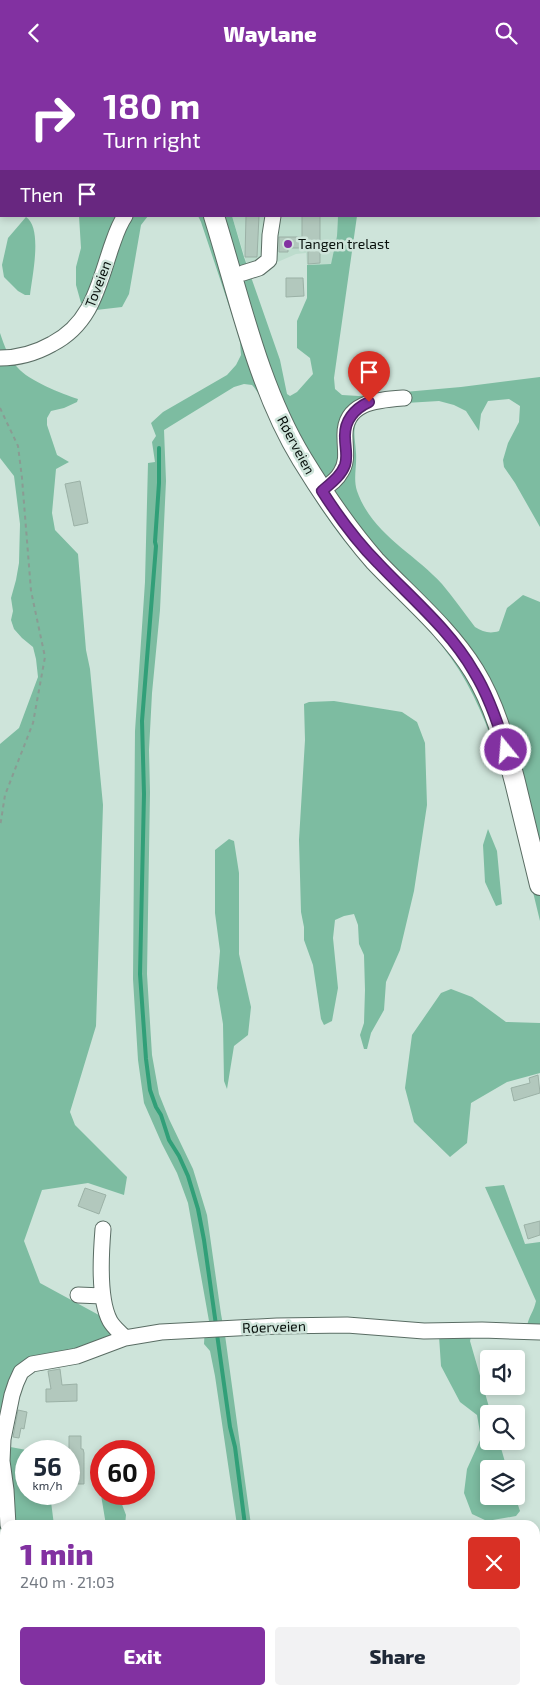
<!DOCTYPE html>
<html lang="en">
<head>
<meta charset="utf-8">
<style>
  body { margin:0; font-family:"Exo 2",sans-serif; background:#f2f2f3; color:#1f2937; height:100vh; display:flex; flex-direction:column; font-size:19px; white-space:nowrap }
  * { box-sizing:border-box; margin:0 }
  p { font-size:16px; color:#747a83 }
  .icon { flex:none; width:28px; height:28px; fill:none; stroke:currentColor; stroke-width:2; stroke-linecap:round; stroke-linejoin:round }
  .map { position:relative; flex:1; overflow:hidden }
  .panel { position:absolute; left:0px; top:1455px; width:540px; height:175px; display:flex; flex-direction:column; background:#fff; border-radius:15px 15px 0 0; box-shadow:0 2px 8px #0003 }
  .panel>* { flex:none }
  .hud { position:absolute; left:0px; top:0px; width:540px; height:152px; box-shadow:0 2px 8px #0003; background:#8231a1; color:#fff; overflow:hidden }
  .fabs { position:absolute; left:480px; top:1285px; display:grid; gap:10px }
  .fabs a { display:grid; place-items:center; width:45px; height:45px; border-radius:5px; background:#fff; box-shadow:0 2px 8px #0003; font-size:25px }
  .speed { position:absolute; left:15px; top:1375px; display:flex; gap:10px; font-size:25px; font-weight:700; text-align:center }
  .speed>* { display:grid; place-content:center; width:65px; height:65px; border-radius:50%; background:#fff; box-shadow:0 2px 8px #0003; line-height:1 }
  .speed small { font-size:12px; font-weight:400 }
  .speed .limit { border:8px solid #d22; background:#fff; color:#111 }
  .pin { position:absolute; display:grid; place-items:center; width:42px; height:42px; color:#fff; margin:-51px -21px; border-radius:50% 50% 50% 0; rotate:-45deg; box-shadow:0 0 5px #0007 }
  .pin .icon { rotate:45deg }
  .me { position:absolute; width:55px; margin:-28px; rotate:343deg; stroke-linejoin:round; filter:drop-shadow(0 0 4px #0008) }
  .turn { display:flex; align-items:center; gap:18px; height:105px; padding:0 20px; font-size:22px }
  .turn .icon { width:65px; height:65px; stroke-width:2.5 }
  .turn b { display:block; font-size:35px; line-height:42px }
  .then { display:flex; align-items:center; height:48px; padding:0 20px; background:#0003; gap:10px; font-size:19px }
  .round { display:grid; place-items:center; flex:none; width:52px; height:52px; border-radius:5px; background:#f2f2f3 }
  .headline { display:flex; align-items:center; justify-content:space-between; height:85px; padding:0 20px }
  h1 { font-size:30px; font-weight:800; line-height:38px; color:#8231a1 }
  .button { display:flex; gap:10px; margin-top:auto; padding:10px 20px }
  .button a { flex:1; height:58px; border-radius:5px; background:#8231a1; color:#fff; font-size:20px; font-weight:800; line-height:58px; text-align:center }
  .button a+a { background:#f2f2f3; color:#1f2937 }
  header { display:flex; justify-content:space-between; align-items:center; height:65px; padding:0 20px; background:#8231a1; color:#fff; font-size:22px; font-weight:800 }
  .map>svg:first-child { display:block }
  .built { fill:#bddccd }
  .green { fill:#7dbca1 }
  .lines { fill:none; stroke-linecap:round; stroke-linejoin:round }
  .stream { stroke:#319f78; stroke-width:4 }
  .building { fill:#b2c8bd; stroke:#9bb1a6 }
  .minor-casing { stroke:#5a6d64; stroke-width:17 }
  .major-casing { stroke:#5a6d64; stroke-width:22 }
  .path { stroke:#8a9b93; stroke-width:2; stroke-dasharray:4 4; stroke-linecap:butt }
  .minor { stroke:#fff; stroke-width:15 }
  .major { stroke:#fff; stroke-width:20 }
  .route-casing { stroke:#542069; stroke-width:12 }
  .route { stroke:#8231a1; stroke-width:9 }
  .poi-dot { fill:#8231a1; stroke:#cee4da; stroke-width:2 }
  .labels { text-anchor:middle; stroke-width:5; stroke-linejoin:round; paint-order:stroke }
  .poi-label { font-size:14px; fill:#070f0b; stroke:#cee4da; text-anchor:start }
  .street-label { font-size:14px; fill:#070f0b; stroke:#cee4da }
</style>
</head>
<body>
<header><svg class="icon" aria-label="back" viewBox="0 0 24 24"><path d="M15 5l-7 7 7 7"/></svg>Waylane<svg class="icon" aria-label="search" viewBox="0 0 24 24"><circle cx="10" cy="10" r="6"/><path d="M15 15l6 6"/></svg></header>
<div class="map">
<svg width="540" height="1630" viewBox="0 0 540 1630">
  <rect width="100%" height="100%" fill="#cee4da"/>
  <path class="built" d="M232 151H338L337 171 331 199 307 200 306 188 296 189 250 209Z"/>
  <path class="green" d="M504 0H540V150L539 149V1H504Z
    M79 151H148L141 160 129 229 122 242 96 245 81 238 76 220V202L81 183Z
    M198 151H232L244 192 280 295 287 329 290 331 297 327 313 309 310 293 297 283V256L307 233V200L331 199 337 171 338 151H357L334 313 335 324 342 330 359 331 461 322 540 312V462L515 418 504 402 503 395 508 378 519 357 520 341 509 334 488 336 481 349 479 366 466 346 454 340 439 336 389 339 361 348C351 364 355 370 356 388 357 401 353 414 357 426 372 469 414 488 442 519 454 533 464 548 475 562 483 567 490 569 499 566L507 543 523 530 540 537V856C532 822 523 788 514 753 500 697 485 641 451 593 425 556 390 526 359 493 346 479 335 464 324 448 308 424 293 400 280 374 272 358 264 333 252 320L244 319 234 322 164 365 166 416 160 545 152 628 149 685 150 727 147 909 152 990 159 1029 169 1054 193 1104 207 1150 221 1249 223 1260 412 1259 527 1261C529 1251 534 1246 536 1236L485 1122 504 1120 525 1179 540 1177V1272H471L470 1276 491 1349H489V1376H499L507 1404H489V1431H515L520 1446 516 1451 487 1456 472 1449 464 1428 467 1404 481 1373 477 1350 460 1337 441 1301 439 1271 313 1266 225 1270 251 1460H237L215 1311 210 1286 204 1279 205 1262 209 1256 188 1138 177 1108 162 1079 144 1038 138 995 133 914 135 666 145 517 148 398 155 397 152 377 156 371 151 358 163 347 227 310 236 300 241 290 240 277 235 259 201 157Z
    M26 152C43 163 32 212 30 230H25L18 226 4 212 2 200 8 173Z
    M0 268C4 280 9 294 18 303 28 315 62 329 78 334L77 337 64 343 51 346 47 353V360L57 390 69 397 56 404 52 448 55 465 78 489 86 585 90 604 103 740 96 961 70 1047 75 1060 127 1112 124 1130 88 1118 42 1125 24 1176 40 1218 108 1255 114 1274 27 1301 5 1381 32 1386H26V1429H50L54 1460H5V1463L0 1464V679L19 663 38 612 36 594 33 582 22 573 14 564 11 555 13 546 11 533 16 515 19 498 20 459 14 411 0 393Z
    M334 636 402 647 417 657 425 678 427 740 414 826 400 885 386 917 384 945 371 968 367 984H364L360 970 364 958 365 925 364 890 359 879 358 860 354 849 344 851 335 855 333 873 338 923 332 956 324 960 321 954 313 900 304 875V862L301 847 299 775 305 675 304 639 309 637Z
    M488 764 497 786 502 839 496 841 485 817 483 780Z
    M229 774 234 776 239 808V889L251 942 248 970 234 981 227 1024 224 1016 223 959 217 923 220 886 215 848V785Z
    M451 924 472 932 506 957 540 958V1008L507 1017 471 1038 467 1078 450 1092 414 1057 405 1023 412 970 441 928Z
    M100 1424 101 1429H118L126 1450 125 1460H106Z
    M0 1565 5 1566V1625H178L176 1630H0Z
    M351 1625H490V1630H351Z"/>
  <g class="lines">
    <path class="stream" d="M159 383V418L155 477 156 481 142 656 144 729 140 909 146 994 150 1025 156 1042 161 1050 169 1075 179 1091 188 1111 198 1144 204 1175 216 1260
      M217 1269 230 1362 235 1382 245 1460
      M270 1625V1630"/>
  </g>
  <path class="building" d="M246 151H259L257 192H245Z
    M302 151H320V198L308 199V183H288V187H279V172H302Z
    M286 213H303L304 231 286 232Z
    M80 416 88 458 74 461 65 419Z
    M538 1010 540 1028 514 1036 511 1023 530 1018 529 1013Z
    M85 1123 106 1130 99 1149 78 1141Z
    M540 1156V1170L528 1174 524 1160Z
    M60 1304 62 1320 77 1319V1336L46 1337V1324H51L48 1306Z
    M18 1345 27 1347 24 1364 21 1363 19 1373 13 1372Z
    M69 1371H81V1384H83L84 1388V1419H69Z"/>
  <g class="lines">
    <defs>
      <path id="minor" d="M243 208 259 203 269 195 270 170 273 151
        M0 293C18 293 36 288 52 279 91 259 98 222 111 183 115 172 118 161 125 151
        M322 425C329 420 337 415 341 407 348 396 345 385 345 373 343 337 377 335 404 333
        M103 1164C101 1189 98 1234 110 1256 114 1263 120 1267 125 1273
        M78 1230 103 1231
        M8 1460 6 1425 2 1396 3 1374 12 1330 16 1318 21 1307 32 1299 77 1291 125 1273 161 1267 277 1261 347 1260 424 1266 482 1265 540 1267"/>
      <path id="major" d="M166 0 167 1
        M214 151C239 231 258 322 302 394 324 430 347 464 375 496 409 532 448 564 474 606 495 640 505 679 515 717 523 751 532 786 540 820"/>
    </defs>
    <use href="#minor" class="minor-casing"/>
    <use href="#major" class="major-casing"/>
    <path class="path" d="M184 0 185 1
      M0 343 18 381 22 413 31 526 45 592 33 658 5 730 0 762
      M535 1527 540 1526
      M439 1625V1630
      M488 1625 489 1630"/>
    <use href="#minor" class="minor"/>
    <use href="#major" class="major"/>
  </g>
  <g class="lines">
    <defs>
      <path id="route" d="M369 337C354 344 344 356 345 373 345 382 348 391 345 400 341 411 331 418 322 426 338 451 356 476 378 498 411 533 450 565 474 607 489 631 498 658 506 685"/>
    </defs>
    <use href="#route" class="route-casing"/>
    <use href="#route" class="route"/>
  </g>
  <circle class="poi-dot" cx="288" cy="179" r="5"/>
  <g class="labels">
    <g class="poi-label">
      <text x="298" y="184">Tangen trelast</text>
    </g>
    <g class="street-label">
      <text transform="translate(98 219) rotate(-69)" y="5">Toveien</text>
      <text transform="translate(296 380) rotate(62)" y="5">Røerveien</text>
      <text transform="translate(274 1262) rotate(-2)" y="5">Røerveien</text>
    </g>
  </g>
</svg>
<div class="fabs">
<a><svg class="icon" aria-label="sound" viewBox="0 0 24 24"><path d="M4 9h4l5-4v14l-5-4H4zM17 9q2 3 0 6"/></svg></a>
<a><svg class="icon" aria-label="search" viewBox="0 0 24 24"><circle cx="10" cy="10" r="6"/><path d="M15 15l6 6"/></svg></a>
<a><svg class="icon" aria-label="layers" viewBox="0 0 24 24"><path d="M12 4l9 5-9 5-9-5zM3 14l9 5 9-5"/></svg></a>
</div>
<div class="speed"><div>56<small>km/h</small></div><div class="limit">60</div></div>
<div class="pin" style="left:369px;top:337px;background:#d93025"><svg class="icon" aria-label="arrive" viewBox="0 0 24 24"><path d="M6 21V4h12l-3 4 3 4H6"/></svg></div>
<svg class="me" style="left:506px;top:685px" viewBox="-20 -20 40 40"><circle r="17" fill="#8231a1" stroke="#fff" stroke-width="3"/><path d="M0-11L8 9 0 5-8 9z" fill="#fff"/></svg>
<div class="hud">
<div class="turn"><svg class="icon" aria-label="right" viewBox="0 0 24 24"><path d="M7 20v-9h11M14 6l5 5-5 5"/></svg><div><b>180 m</b>Turn right</div></div>
<div class="then">Then<svg class="icon" aria-label="arrive" viewBox="0 0 24 24"><path d="M6 21V4h12l-3 4 3 4H6"/></svg></div>
</div>
<section class="panel">
<div class="headline"><div><h1>1 min</h1><p>240 m · 21:03</p></div><a class="round" style="background:#d93025;color:#fff"><svg class="icon" aria-label="close" viewBox="0 0 24 24"><path d="M6 6l12 12M18 6L6 18"/></svg></a></div>
<div class="button"><a>Exit</a><a>Share</a></div>
</section>
</div>
</body>
</html>
